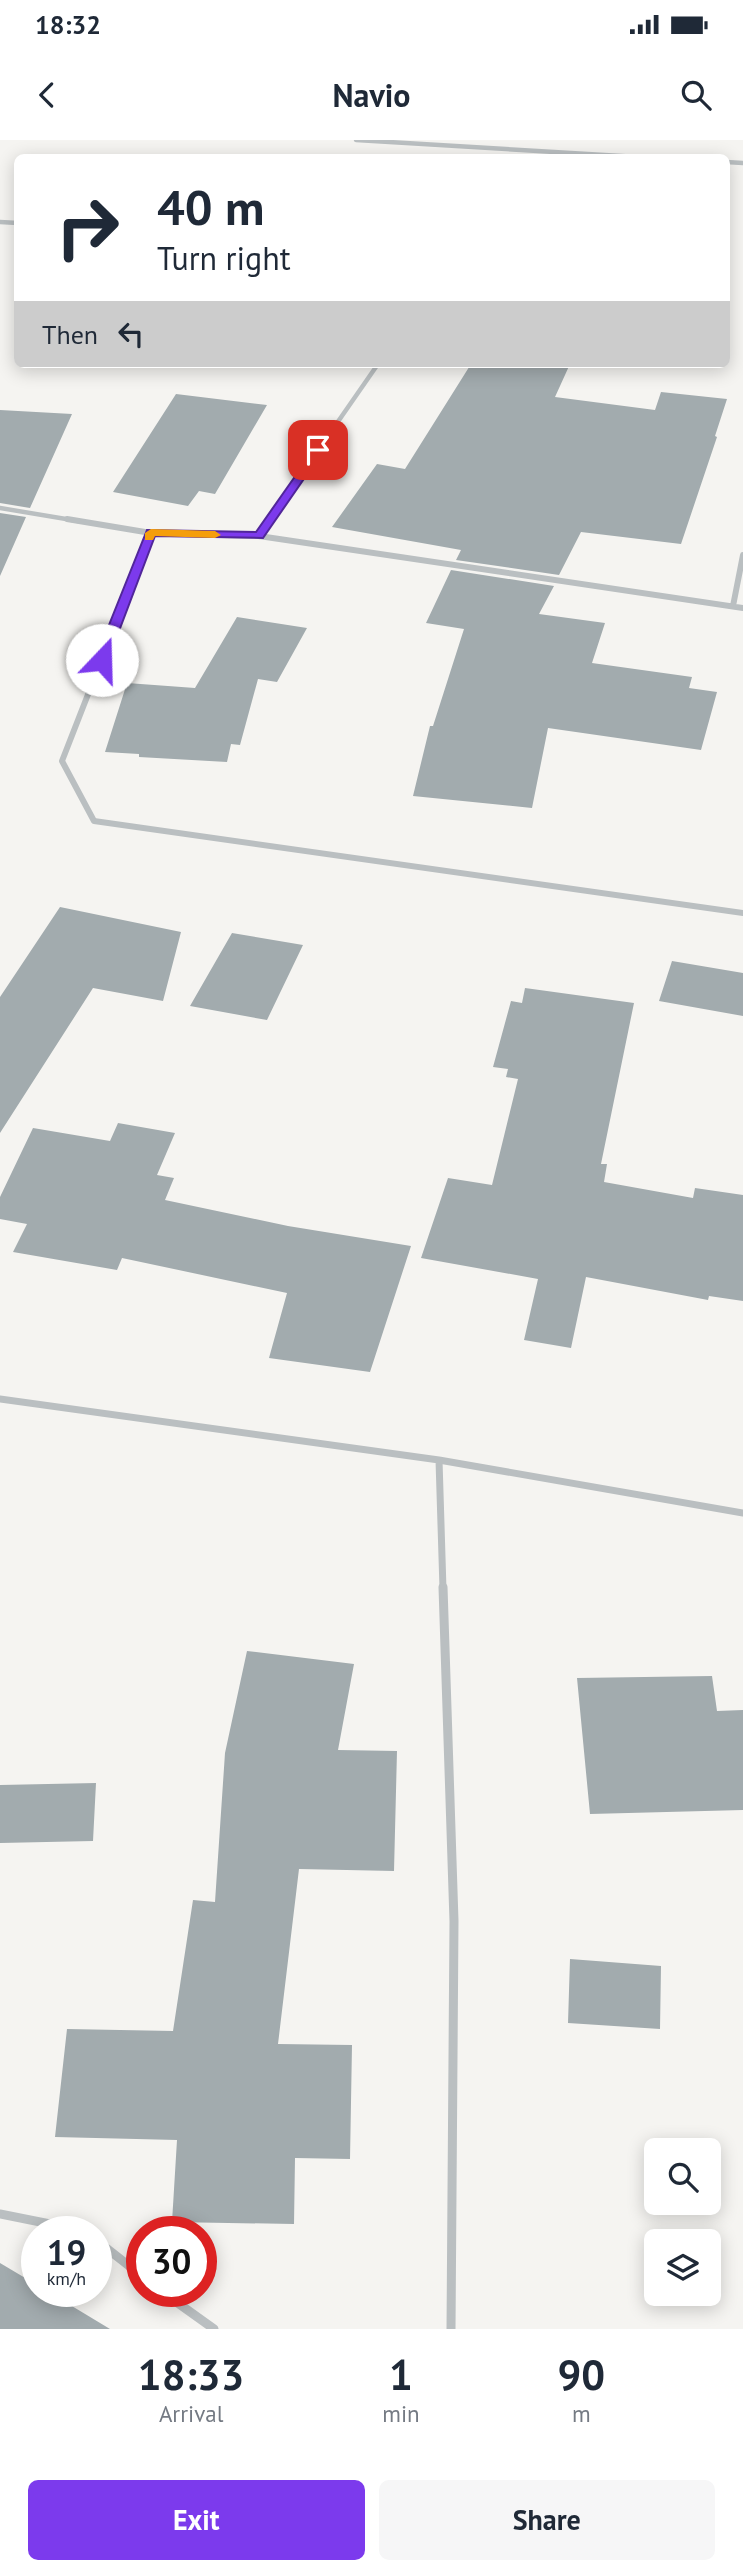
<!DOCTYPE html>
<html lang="en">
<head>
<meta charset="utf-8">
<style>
  body { margin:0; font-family:"PT Sans",sans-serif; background:#f6f6f7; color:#1f2937; height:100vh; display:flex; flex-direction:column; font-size:26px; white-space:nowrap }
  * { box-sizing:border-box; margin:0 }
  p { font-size:23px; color:#747a83 }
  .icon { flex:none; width:38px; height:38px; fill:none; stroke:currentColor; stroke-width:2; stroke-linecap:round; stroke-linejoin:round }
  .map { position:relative; height:2189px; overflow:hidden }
  .details { display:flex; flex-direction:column; background:#fff; flex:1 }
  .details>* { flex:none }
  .hud { position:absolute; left:14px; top:14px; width:716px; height:214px; border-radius:10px; box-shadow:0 4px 18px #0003; background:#fff; color:#1f2937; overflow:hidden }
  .tools { position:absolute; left:644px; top:1998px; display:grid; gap:14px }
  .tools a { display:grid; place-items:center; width:77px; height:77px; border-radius:10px; background:#fff; box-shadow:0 4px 18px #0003; font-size:35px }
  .speed { position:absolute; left:21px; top:2076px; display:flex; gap:14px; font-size:35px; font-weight:700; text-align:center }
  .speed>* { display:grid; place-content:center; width:91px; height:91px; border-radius:50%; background:#fff; box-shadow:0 4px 18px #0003; line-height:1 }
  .speed small { font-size:18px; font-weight:400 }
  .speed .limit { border:10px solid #d22; background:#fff; color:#111 }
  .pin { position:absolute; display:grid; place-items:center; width:60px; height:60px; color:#fff; margin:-30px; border-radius:14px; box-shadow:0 4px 10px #0006 }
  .me { position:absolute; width:77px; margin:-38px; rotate:21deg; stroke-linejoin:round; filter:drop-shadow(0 0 5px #0008) }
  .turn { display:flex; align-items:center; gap:24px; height:147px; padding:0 28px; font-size:32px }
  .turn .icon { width:91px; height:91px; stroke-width:2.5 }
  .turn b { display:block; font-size:49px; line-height:60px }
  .then { display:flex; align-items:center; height:66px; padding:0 28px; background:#0003; gap:14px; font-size:26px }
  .eta { display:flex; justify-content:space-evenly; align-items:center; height:119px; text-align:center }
  .eta b { font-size:42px; font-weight:800; line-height:49px }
  .action { display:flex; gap:14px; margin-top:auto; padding:14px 28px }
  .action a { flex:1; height:80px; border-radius:10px; background:#7c3aed; color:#fff; font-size:28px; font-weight:800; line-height:80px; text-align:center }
  .action a+a { background:#f6f6f7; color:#1f2937 }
  .status { display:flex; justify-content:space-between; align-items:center; height:49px; padding:0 35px; background:#fff; direction:ltr }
  .status svg { height:19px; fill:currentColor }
  header { display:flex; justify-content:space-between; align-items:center; height:91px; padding:0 28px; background:#fff; font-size:32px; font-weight:800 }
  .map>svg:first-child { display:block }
  .building { fill:#a2abae }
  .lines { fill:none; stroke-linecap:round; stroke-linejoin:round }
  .minor-far3 { stroke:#babfc1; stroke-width:4.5 }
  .minor-far2 { stroke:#babfc1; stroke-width:6 }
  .minor-far1 { stroke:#babfc1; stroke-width:7 }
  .minor { stroke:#babfc1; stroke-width:9 }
  .route { fill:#7c3aed; stroke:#51269a; stroke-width:2 }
  .slow { fill:#f59e0b }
</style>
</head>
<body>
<div class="status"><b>18:32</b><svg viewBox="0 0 49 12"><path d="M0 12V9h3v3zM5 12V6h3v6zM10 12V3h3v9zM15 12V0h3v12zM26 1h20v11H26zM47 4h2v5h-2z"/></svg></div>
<header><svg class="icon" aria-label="back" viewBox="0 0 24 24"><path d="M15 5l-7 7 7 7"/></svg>Navio<svg class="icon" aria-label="search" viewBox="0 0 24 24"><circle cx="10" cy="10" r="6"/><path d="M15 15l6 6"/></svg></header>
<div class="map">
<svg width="743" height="2189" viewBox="0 0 743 2189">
  <rect width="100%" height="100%" fill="#f5f4f1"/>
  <path class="building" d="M471 224H570L555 257 655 270 661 252 727 259 715 296 717 297 681 404 581 392 559 435 456 420 461 410 332 387 377 324 405 329Z
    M176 254 267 265 215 354 199 351 188 366 113 352Z
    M0 270 72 274 30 368 0 363Z
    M0 373 26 377 0 436Z
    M451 430 554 446 539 474 605 483 592 523 692 537 689 548 717 552 701 610 548 588 532 668 413 656 430 586H433L464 489 426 483Z
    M237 477 307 488 277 542 258 539 240 605 231 604 227 622 139 617V614L105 612 127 543 195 548Z
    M60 767 181 792 163 861 93 848 0 993V857Z
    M232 793 303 805 267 880 190 866Z
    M672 821 743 833V876L659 861Z
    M525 848 634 863 601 1024H607L604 1042 693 1058 695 1048 743 1055V1161L709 1156 708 1160 586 1137 571 1208 524 1200 538 1139 421 1118 448 1038 492 1045 518 939 506 937 508 929 493 927 511 861 522 863Z
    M118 983 175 993 157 1035 174 1038 165 1060 288 1086 411 1106 370 1232 269 1218 287 1153 122 1118 117 1130 13 1112 27 1084 0 1079V1057L33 988 110 1001Z
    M247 1511 354 1524 338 1610 397 1611 394 1731 299 1729 278 1904 352 1905 350 2019 295 2018 294 2084 172 2082 177 2000 55 1997 67 1889 173 1891 193 1760 215 1762 225 1613Z
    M712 1536 717 1571 743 1570V1670L590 1674 577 1538Z
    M96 1643 93 1701 0 1703V1645Z
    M570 1819 661 1826 660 1889 568 1883Z
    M0 2123 37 2145V2151H47L110 2189H0Z"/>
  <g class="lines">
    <path class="minor-far3" d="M356 0 655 18
      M726 22 743 23
      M0 82 18 83
      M0 368 78 381
      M269 381 378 224"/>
    <path class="minor-far2" d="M67 379 151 393 259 396 743 468
      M151 393 62 621 94 681 743 773
      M259 396 271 379
      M733 466 743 415"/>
    <path class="minor-far1" d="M0 1259 439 1320 743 1373
      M439 1320 443 1449"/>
    <path class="minor" d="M443 1447 454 1781 451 2189
      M0 2074 85 2091
      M96 2100 142 2136
      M161 2151 214 2189"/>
  </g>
  <path class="route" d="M318 307 324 310 263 398 155 396 108 520 102 523 97 522 95 520 147 390 256 392 315 308Z"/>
  <path class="slow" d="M151 389 215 391 221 395 215 398 155 396 153 400H145V393Z"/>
</svg>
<div class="tools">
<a><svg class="icon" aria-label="search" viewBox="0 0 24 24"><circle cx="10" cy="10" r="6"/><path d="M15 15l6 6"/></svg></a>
<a><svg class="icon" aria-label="layers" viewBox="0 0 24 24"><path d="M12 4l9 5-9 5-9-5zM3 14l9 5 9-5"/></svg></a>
</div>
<div class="speed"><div>19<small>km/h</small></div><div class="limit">30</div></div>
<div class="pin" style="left:318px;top:310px;background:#d93025"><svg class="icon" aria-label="arrive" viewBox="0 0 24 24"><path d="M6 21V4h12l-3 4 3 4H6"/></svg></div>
<svg class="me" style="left:102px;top:520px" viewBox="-20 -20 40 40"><circle r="19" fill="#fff"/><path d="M0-13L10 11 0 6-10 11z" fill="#7c3aed"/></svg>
<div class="hud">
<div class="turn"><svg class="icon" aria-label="right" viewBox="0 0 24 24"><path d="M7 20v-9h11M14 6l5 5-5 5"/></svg><div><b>40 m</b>Turn right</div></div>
<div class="then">Then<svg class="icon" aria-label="left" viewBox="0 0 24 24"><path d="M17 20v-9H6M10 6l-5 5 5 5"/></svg></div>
</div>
</div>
<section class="details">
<div class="eta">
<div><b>18:33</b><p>Arrival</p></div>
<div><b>1</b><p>min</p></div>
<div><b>90</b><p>m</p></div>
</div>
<div class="action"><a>Exit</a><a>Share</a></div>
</section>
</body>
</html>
